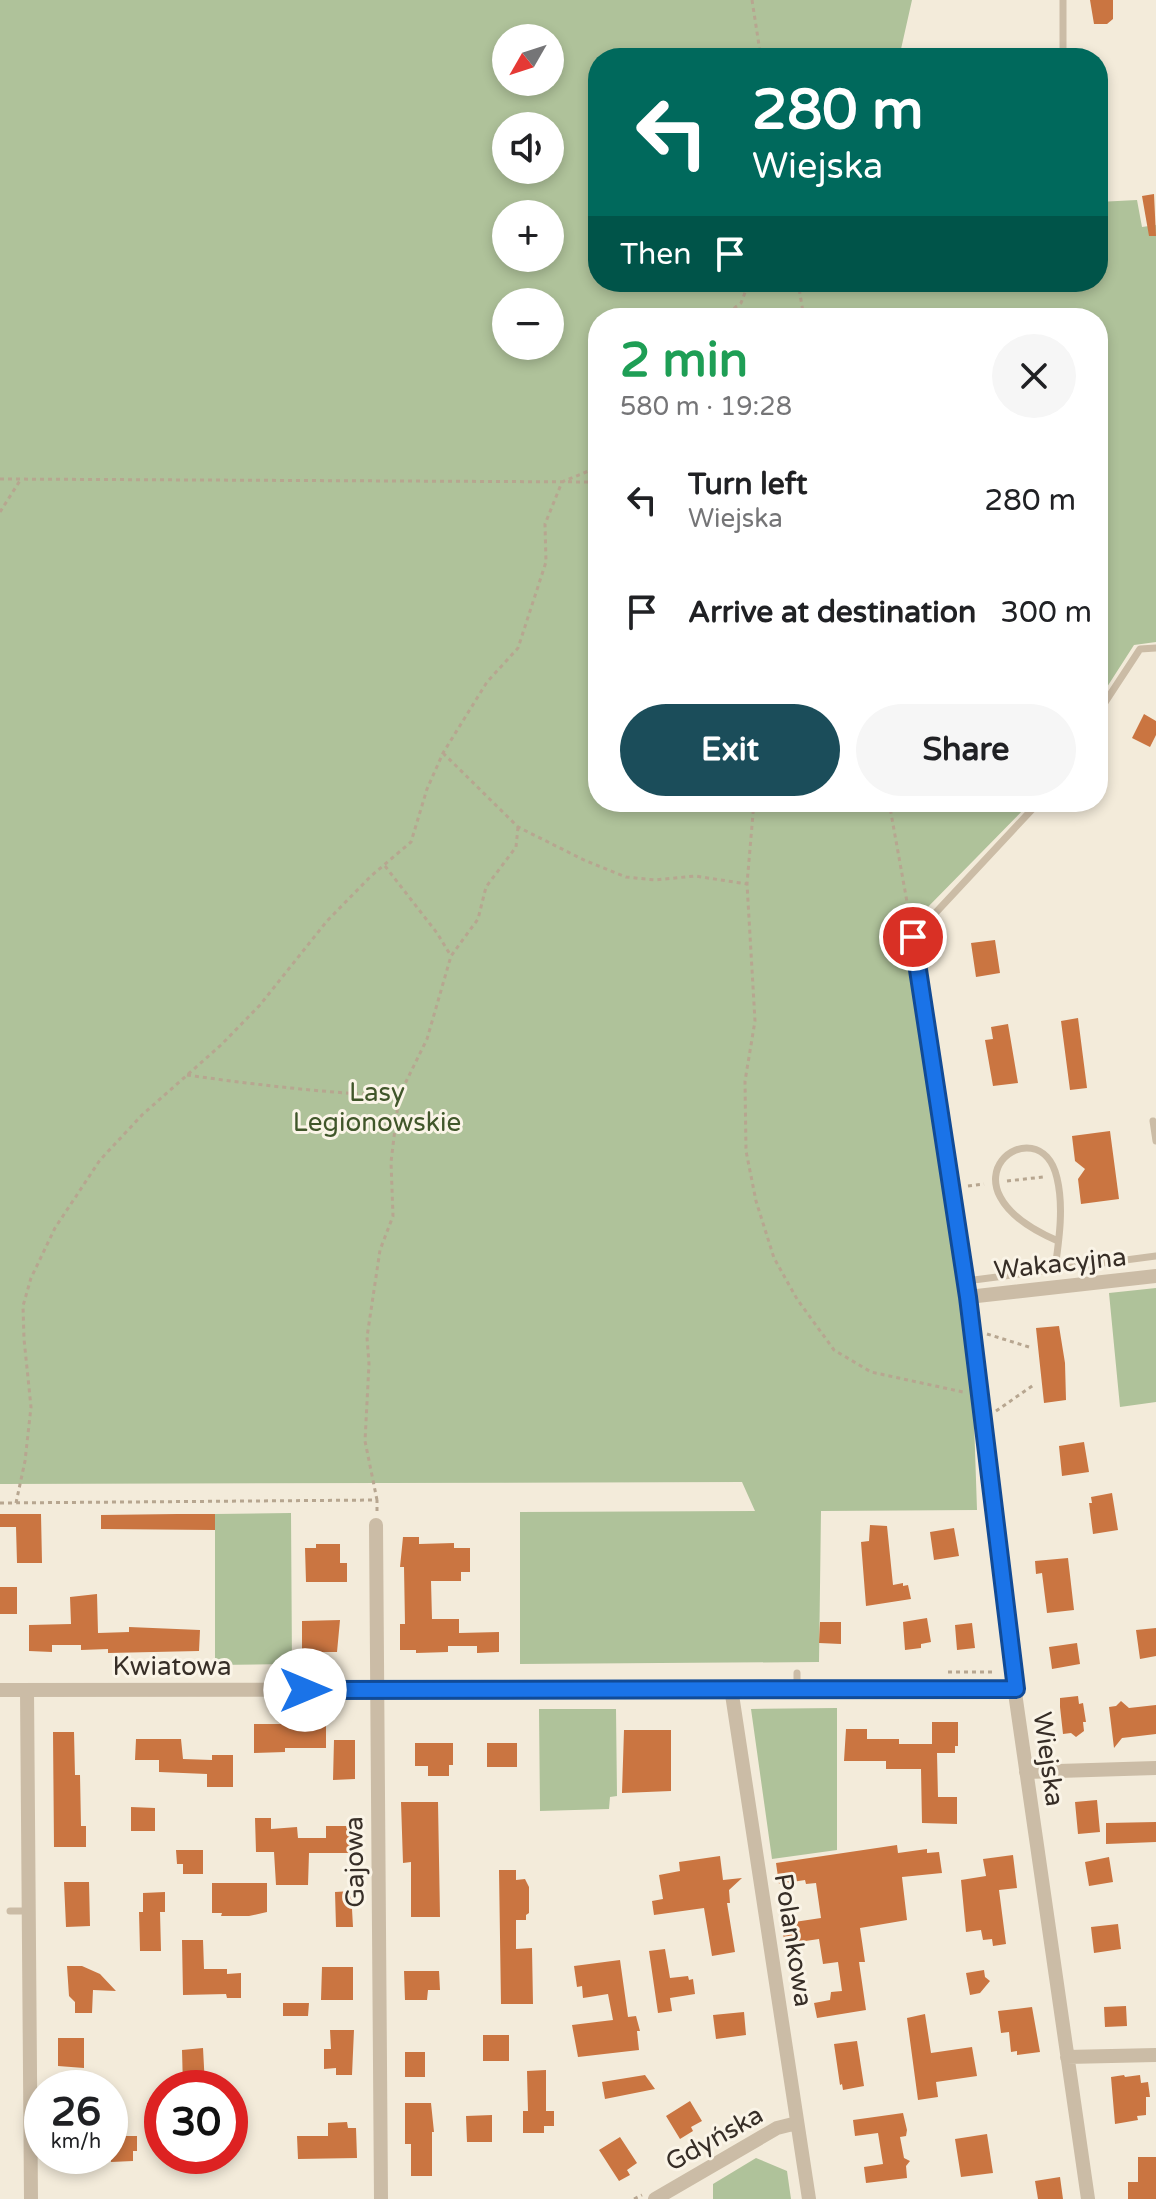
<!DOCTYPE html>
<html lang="en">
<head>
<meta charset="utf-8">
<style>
  body { margin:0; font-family:"Varela Round",sans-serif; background:#f6f6f6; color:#202124; height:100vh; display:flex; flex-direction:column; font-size:30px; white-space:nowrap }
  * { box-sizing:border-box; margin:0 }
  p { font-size:26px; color:#757577 }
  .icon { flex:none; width:44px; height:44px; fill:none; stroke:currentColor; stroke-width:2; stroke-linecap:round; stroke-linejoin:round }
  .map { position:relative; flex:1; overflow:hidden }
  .drawer { position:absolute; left:588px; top:308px; width:520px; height:504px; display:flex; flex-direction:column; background:#fff; border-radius:32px; box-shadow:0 4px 12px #0003 }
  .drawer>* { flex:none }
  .guide { position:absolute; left:588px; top:48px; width:520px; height:244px; border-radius:32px; box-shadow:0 4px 12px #0003; background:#00695c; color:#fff; overflow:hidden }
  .needle { width:52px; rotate:231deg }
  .fabs { position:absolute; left:492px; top:24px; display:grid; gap:16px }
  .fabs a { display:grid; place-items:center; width:72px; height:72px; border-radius:50%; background:#fff; box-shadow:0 4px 12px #0003; font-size:40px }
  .speed { position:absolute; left:24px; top:2070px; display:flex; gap:16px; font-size:40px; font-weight:700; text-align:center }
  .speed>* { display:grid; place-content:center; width:104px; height:104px; border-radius:50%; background:#fff; box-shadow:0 4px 12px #0003; line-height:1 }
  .speed small { font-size:20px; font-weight:400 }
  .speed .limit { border:12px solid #d22; background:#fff; color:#111 }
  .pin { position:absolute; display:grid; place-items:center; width:68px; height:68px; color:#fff; margin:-34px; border:4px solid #fff; border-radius:50%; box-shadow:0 2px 8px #0007 }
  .me { position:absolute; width:88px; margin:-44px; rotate:90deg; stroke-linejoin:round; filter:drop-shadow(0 0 6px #0008) }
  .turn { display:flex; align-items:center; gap:28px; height:168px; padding:0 32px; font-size:36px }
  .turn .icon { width:104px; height:104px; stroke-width:2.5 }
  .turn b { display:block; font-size:56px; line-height:68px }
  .then { display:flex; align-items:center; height:76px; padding:0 32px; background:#0003; gap:16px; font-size:30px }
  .round { display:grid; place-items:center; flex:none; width:84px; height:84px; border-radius:42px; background:#f6f6f6 }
  .summary { display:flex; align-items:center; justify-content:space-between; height:136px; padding:0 32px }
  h1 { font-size:48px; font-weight:800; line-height:60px; color:#1e9e55 }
  .cta { display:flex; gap:16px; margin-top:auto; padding:16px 32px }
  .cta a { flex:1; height:92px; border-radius:48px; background:#1b4d5a; color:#fff; font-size:32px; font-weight:800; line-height:92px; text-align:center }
  .cta a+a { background:#f6f6f6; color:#202124 }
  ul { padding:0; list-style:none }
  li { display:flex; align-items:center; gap:24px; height:112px; padding:0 32px }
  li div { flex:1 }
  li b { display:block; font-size:30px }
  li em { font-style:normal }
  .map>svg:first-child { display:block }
  .green { fill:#afc29a; fill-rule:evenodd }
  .building { fill:#ca7541 }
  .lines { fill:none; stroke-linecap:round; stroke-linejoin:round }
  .path { stroke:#b7a690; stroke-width:3; stroke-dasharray:4 4; stroke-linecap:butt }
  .lane { stroke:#cbbca6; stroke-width:7 }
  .street { stroke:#cbbca6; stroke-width:14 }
  .route-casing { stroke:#114b97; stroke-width:20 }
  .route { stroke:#1a73e8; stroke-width:14 }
  .labels { text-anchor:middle; stroke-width:6; stroke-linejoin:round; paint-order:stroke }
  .park-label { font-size:26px; fill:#40562a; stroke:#faf4e7 }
  .street-label { font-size:26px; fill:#372e27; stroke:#faf4e7 }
</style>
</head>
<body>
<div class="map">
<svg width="1156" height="2199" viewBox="0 0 1156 2199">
  <rect width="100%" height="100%" fill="#f3ebda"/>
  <path class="green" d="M0 0H912L899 58H598V282H1098V202L1137 200 1142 227 1156 225V642L1134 645 1098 701V318H598V802H1031L922 913 907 933 936 1114 974 1420 977 1510 821 1511 819 1662 520 1664V1512L755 1511 742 1482 0 1484ZM506 38H550V82H506ZM506 126H550V170H506ZM506 214H550V258H506ZM506 302H550V346H506Z
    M1156 1288V1402L1120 1407 1109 1293Z
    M291 1513 292 1664 215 1665V1514Z
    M837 1708V1850L772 1859 751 1709Z
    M539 1709H616L617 1796 610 1797 609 1809 540 1811Z
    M756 2158 787 2171 791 2199H713V2184Z"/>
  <path class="building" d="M1090 0H1113V19L1107 24H1094Z
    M1154 194 1156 236H1149L1142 196Z
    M1144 714 1156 721V735L1150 747 1132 738Z
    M995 940 1000 973 976 977 971 943Z
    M1078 1018 1087 1088 1070 1090 1061 1021Z
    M1008 1024 1018 1083 993 1086 985 1040 993 1039 991 1027Z
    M1110 1131 1119 1199 1081 1204 1078 1179 1085 1169 1075 1161 1072 1136Z
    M1059 1326 1065 1363 1066 1400 1044 1403 1036 1328Z
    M1084 1442 1089 1472 1062 1476 1059 1446Z
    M1112 1493 1118 1530 1093 1534 1089 1503H1092L1091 1497Z
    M0 1514H41L42 1563H17L16 1527H0Z
    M177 1514H215V1530L101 1529V1515Z
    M870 1525 887 1526 893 1585 903 1583V1586L908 1585 911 1599 866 1606 861 1542 869 1541Z
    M954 1528 959 1556 934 1560 930 1532Z
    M403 1537H419V1544L454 1543V1548H470V1572H461V1581H431L432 1619H459V1633L499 1632V1652L477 1653V1646H448V1652L416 1653V1650H400V1624H405L404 1567H400Z
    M316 1544H340V1563H347V1582H306L305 1548H316Z
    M1068 1558 1074 1610 1047 1613 1042 1573 1036 1574 1035 1561Z
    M0 1587H17V1614H0Z
    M97 1594 98 1633 129 1632V1627L200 1630 199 1651 108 1653V1649L81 1650V1645H52V1652L29 1651V1625L71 1624 70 1597Z
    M927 1618 931 1642 921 1644V1648L905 1650 903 1622Z
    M340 1620 337 1652H302V1621Z
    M820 1622H841V1644L819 1643Z
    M972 1623 975 1648 957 1650 955 1625Z
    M1156 1628V1656L1140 1659 1136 1630Z
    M1077 1643 1080 1664 1052 1669 1049 1647Z
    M1078 1696 1079 1704 1083 1703 1086 1722H1083L1084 1731 1076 1737 1071 1733 1063 1734 1060 1707V1698Z
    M1121 1701 1129 1708 1156 1705V1734L1122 1738 1114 1748 1109 1707 1116 1706Z
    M932 1722H958V1746H955V1753H937L938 1797H957V1824L922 1823 921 1769H886V1761H844L846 1729H867V1739H899V1744H932Z
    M254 1724H326V1748H285V1752L254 1753Z
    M624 1730H671V1791L622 1793Z
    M53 1732H74L75 1775H80L81 1826H86V1847H54Z
    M136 1739H181L183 1759 212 1760V1755H233V1787H207V1774L159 1772V1760H135Z
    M334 1740H355V1779L333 1780Z
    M415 1743H453V1765H449V1776H428V1766H415Z
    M487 1743H517V1767H487Z
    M1097 1800 1100 1832 1078 1834 1075 1802Z
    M401 1802H438L440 1917H411V1862L403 1863Z
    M131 1807 155 1808V1831H131Z
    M255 1818H271V1829L297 1827 298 1838H326V1826H352L353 1853H309L308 1885H276L274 1852H256Z
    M1156 1822V1842L1106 1844V1823Z
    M897 1845 898 1853 927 1849V1853L939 1852 942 1873 902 1877 907 1920 860 1928 865 1962H859L866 2010 817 2018 814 2003 830 2000 831 1992 842 1991 838 1962 823 1964 819 1939 785 1944 781 1924 821 1918 816 1883 806 1884 805 1880 779 1884 776 1863Z
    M176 1850H203V1874H183V1864H177Z
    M1013 1855 1017 1888 999 1890 1006 1944 993 1946 992 1939 983 1940 981 1930 966 1932 961 1880 986 1876 983 1859Z
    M720 1856 723 1880 742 1878 729 1890 730 1903H727L735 1952 712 1956 704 1908 654 1915 652 1901 663 1899 659 1875 680 1871 679 1862Z
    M1109 1857 1113 1882 1089 1886 1085 1862Z
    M499 1870H516V1880L525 1879 529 1887V1913L526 1915V1920H516V1949L532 1948 533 2004H501Z
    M64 1882H89L90 1926 66 1927Z
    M212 1883H267V1912L249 1916H221L222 1913H212Z
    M351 1891 353 1927H336L335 1892Z
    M165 1892V1912H160L161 1951H140L139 1912H143V1893Z
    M1118 1924 1121 1949 1094 1953 1091 1927Z
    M182 1940H203L204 1969H227V1974L241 1973V1998H227L226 1994 183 1995Z
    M665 1949 670 1978 688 1976 689 1980 693 1979 695 1994 670 1998 672 2011 658 2013 649 1951Z
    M620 1960 628 2017 636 2016 640 2031H637L639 2050 578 2057 572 2025 613 2020 608 1994 583 1998 582 1986 577 1987 574 1966Z
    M67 1966H82L100 1974 116 1991 93 1990 92 2013H75V2002L69 1996Z
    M322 1967H353V2000H321Z
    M984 1970 985 1977 990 1981 980 1993 970 1995 966 1973Z
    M404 1971H439L440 1990H428L427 2000H405Z
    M283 2003H309L308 2016H283Z
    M1126 2006 1127 2026 1105 2027 1104 2007Z
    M1032 2007 1040 2052 1017 2055V2051L1011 2052 1009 2032 1001 2033 998 2011Z
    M744 2012 746 2035 716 2039 713 2015Z
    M925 2014 931 2053 972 2047 977 2076 936 2082 938 2097 918 2100 907 2018Z
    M330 2030H354L352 2075H336V2068L324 2069V2049H331Z
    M483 2035H509V2061H483Z
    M58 2038H84V2068L58 2066Z
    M857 2041 864 2086 843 2090 842 2084 840 2085 834 2044Z
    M203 2048 205 2086 183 2087 182 2050Z
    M405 2052H425V2077H405Z
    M546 2070V2111H554V2126H544V2133H523V2111H528L527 2071Z
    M645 2075 655 2089 605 2099 602 2082Z
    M1124 2075 1125 2077 1140 2075 1141 2083 1148 2082 1150 2097H1146V2115L1137 2116 1138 2120 1115 2124 1111 2077Z
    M690 2101 702 2121 691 2127 693 2131 680 2139 666 2116Z
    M147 2103H162V2136L146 2135Z
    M405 2103H431L434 2132H432V2176H411V2144H405Z
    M903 2113 907 2130 906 2136 900 2137 904 2158 910 2161 906 2166 907 2178 866 2183 864 2167 883 2164 878 2133 855 2136 853 2120Z
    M492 2115V2142H467L466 2116Z
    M347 2122 348 2128H356L357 2158 298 2159 297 2136H328V2123Z
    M987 2134 993 2173 961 2177 955 2139Z
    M123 2136H137V2151H133V2161L111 2162 110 2137Z
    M620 2137 637 2163 627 2170 630 2175 619 2181 599 2150Z
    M1138 2157H1156V2199H1128V2182H1138Z
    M1060 2177 1063 2199H1038L1035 2181Z"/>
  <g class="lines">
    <path class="path" d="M752 0 761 58
      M798 282 804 318
      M721 318 741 303 749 282
      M0 479 598 482
      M0 512 21 479
      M443 753 518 827 584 860 626 877 655 880 695 876 747 884
      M754 802 747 884 755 1021 745 1081 746 1151 756 1201 774 1258 797 1299 834 1350 871 1372 963 1392
      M889 802 911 924
      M385 866 437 933 451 956
      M187 1075C257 1085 327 1093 398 1096
      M1007 1181 1043 1177
      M968 1186 984 1184
      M987 1334 1029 1347
      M996 1411 1035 1384
      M377 1500 365 1441 369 1364 367 1337 380 1250 393 1216 391 1162 399 1096 427 1039 451 956 478 919 486 887 516 847 518 827
      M0 1503 377 1500V1511
      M16 1503 25 1461 31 1407 24 1339 23 1306 31 1278 55 1228 100 1160 142 1115 221 1045 260 1005 327 921 371 876 411 842 427 789 443 753 487 682 518 648 546 562 545 524 562 482 598 467
      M948 1672H996
      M634 2199 642 2195"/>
    <path class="lane" d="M1063 0V58
      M1098 713 1140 649 1156 648
      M913 937 1039 802
      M1153 1121 1156 1141
      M1055 1269C1059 1240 1064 1207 1057 1178 1040 1103 927 1185 1058 1241
      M966 1281 1156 1256
      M797 1688V1673
      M10 1911H29"/>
    <path class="street" d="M913 937 968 1297 1012 1672 1088 2199
      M968 1297 1156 1276
      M376 1525 381 2199
      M731 1688 809 2199
      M0 1690 1016 1689
      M27 1690 31 2199
      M1026 1772 1156 1768
      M1067 2057 1156 2055
      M655 2199 777 2128 797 2123"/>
  </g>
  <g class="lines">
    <defs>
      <path id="route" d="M305 1690 1016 1689 968 1297 913 937"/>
    </defs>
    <use href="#route" class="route-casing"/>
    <use href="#route" class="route"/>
  </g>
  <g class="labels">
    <g class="park-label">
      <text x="377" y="1101">Lasy<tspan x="377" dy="30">Legionowskie</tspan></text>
    </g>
    <g class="street-label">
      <text transform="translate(1060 1263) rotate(-6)" y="9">Wakacyjna</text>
      <text x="172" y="1675">Kwiatowa</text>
      <text transform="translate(1049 1759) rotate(82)" y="9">Wiejska</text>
      <text transform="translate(354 1862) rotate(-91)" y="9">Gajowa</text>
      <text transform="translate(794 1940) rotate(81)" y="9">Polankowa</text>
      <text transform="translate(714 2138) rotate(-29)" y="9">Gdyńska</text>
    </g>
  </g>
</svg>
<div class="fabs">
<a><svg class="needle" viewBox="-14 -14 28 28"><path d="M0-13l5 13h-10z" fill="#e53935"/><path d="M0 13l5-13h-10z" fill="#757577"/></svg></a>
<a><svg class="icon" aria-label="sound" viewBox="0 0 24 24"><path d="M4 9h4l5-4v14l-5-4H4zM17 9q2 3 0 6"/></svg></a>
<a>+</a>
<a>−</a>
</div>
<div class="speed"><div>26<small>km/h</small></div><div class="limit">30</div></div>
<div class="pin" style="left:913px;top:937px;background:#d93025"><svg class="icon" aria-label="arrive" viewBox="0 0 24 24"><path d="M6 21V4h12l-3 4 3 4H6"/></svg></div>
<svg class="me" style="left:305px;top:1690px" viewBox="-20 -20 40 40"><circle r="19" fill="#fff"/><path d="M0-13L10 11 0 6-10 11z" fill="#1a73e8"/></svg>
<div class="guide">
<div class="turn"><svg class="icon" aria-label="left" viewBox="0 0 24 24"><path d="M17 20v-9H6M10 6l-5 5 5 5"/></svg><div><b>280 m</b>Wiejska</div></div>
<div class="then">Then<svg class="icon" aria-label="arrive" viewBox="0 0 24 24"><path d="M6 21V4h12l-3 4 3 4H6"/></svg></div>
</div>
<section class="drawer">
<div class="summary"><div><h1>2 min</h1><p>580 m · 19:28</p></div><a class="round"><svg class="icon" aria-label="close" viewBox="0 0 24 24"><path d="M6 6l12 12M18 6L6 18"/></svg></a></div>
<ul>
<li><svg class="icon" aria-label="left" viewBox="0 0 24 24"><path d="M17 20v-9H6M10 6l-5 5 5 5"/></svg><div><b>Turn left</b><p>Wiejska</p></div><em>280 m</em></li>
<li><svg class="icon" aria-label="arrive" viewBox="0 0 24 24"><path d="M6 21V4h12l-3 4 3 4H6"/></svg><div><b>Arrive at destination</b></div><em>300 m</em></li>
</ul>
<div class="cta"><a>Exit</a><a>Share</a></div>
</section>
</div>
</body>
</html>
